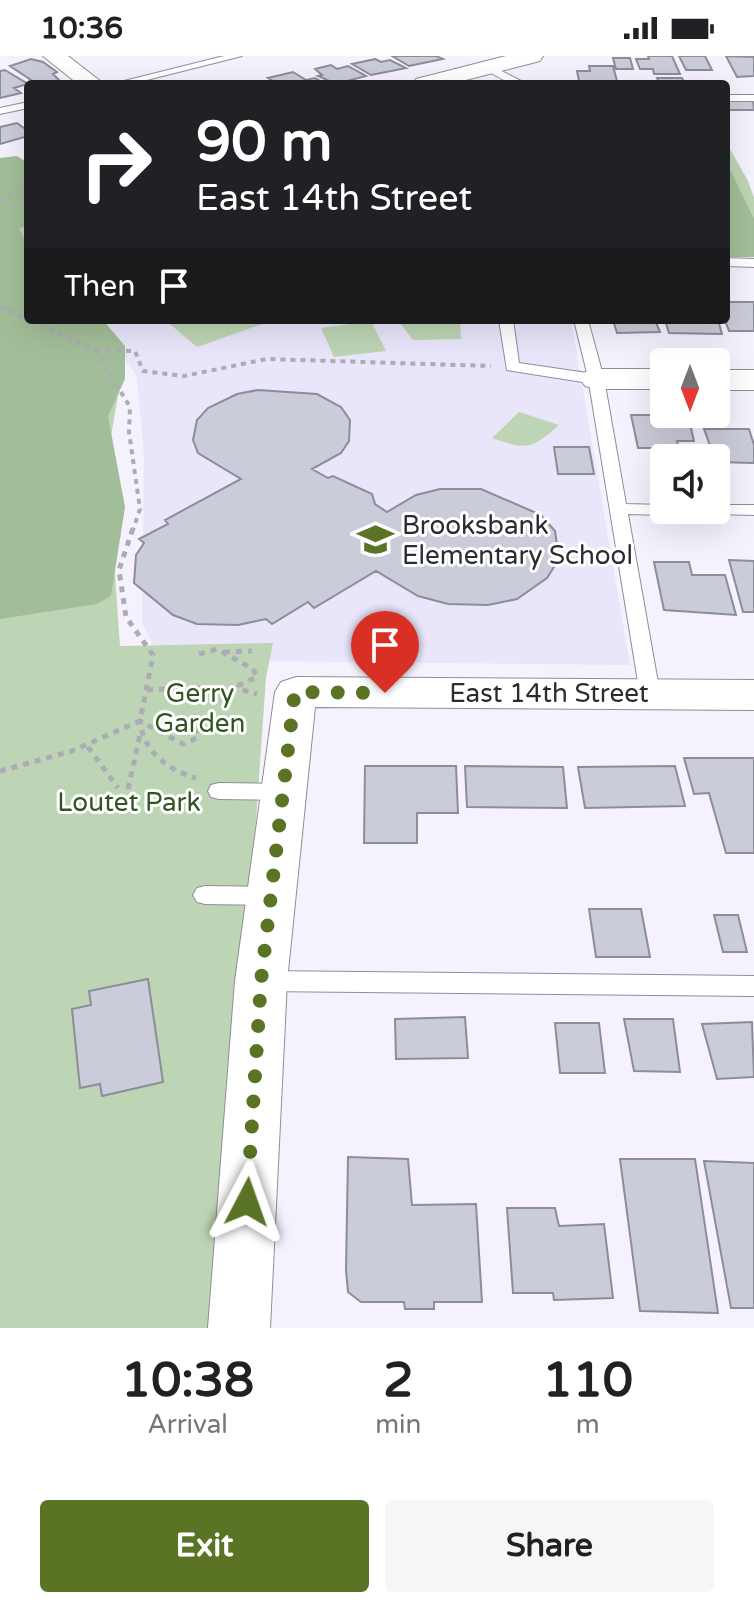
<!DOCTYPE html>
<html lang="en">
<head>
<meta charset="utf-8">
<style>
  body { margin:0; font-family:"Varela Round",sans-serif; background:#f6f6f6; color:#202124; height:100vh; display:flex; flex-direction:column; font-size:30px; white-space:nowrap }
  * { box-sizing:border-box; margin:0 }
  p { font-size:26px; color:#757577 }
  .icon { flex:none; width:44px; height:44px; fill:none; stroke:currentColor; stroke-width:2; stroke-linecap:round; stroke-linejoin:round }
  .map { position:relative; height:1272px; overflow:hidden }
  .sheet { display:flex; flex-direction:column; background:#fff; flex:1 }
  .sheet>* { flex:none }
  .guide { position:absolute; left:24px; top:24px; width:706px; height:244px; border-radius:8px; box-shadow:0 8px 32px #0002; background:#202124; color:#fff; overflow:hidden }
  .needle { width:52px; rotate:180deg }
  .buttons { position:absolute; left:650px; top:292px; display:grid; gap:16px }
  .buttons a { display:grid; place-items:center; width:80px; height:80px; border-radius:8px; background:#fff; box-shadow:0 8px 32px #0002; font-size:40px }
  .pin { position:absolute; display:grid; place-items:center; width:68px; height:68px; color:#fff; margin:-82px -34px; border-radius:50% 50% 50% 0; rotate:-45deg; box-shadow:0 0 8px #0007 }
  .pin .icon { rotate:45deg }
  .me { position:absolute; width:88px; margin:-44px; rotate:4deg; stroke-linejoin:round; filter:drop-shadow(0 0 6px #0008) }
  .turn { display:flex; align-items:center; gap:28px; height:168px; padding:0 40px; font-size:36px }
  .turn .icon { width:104px; height:104px; stroke-width:2.5 }
  .turn b { display:block; font-size:56px; line-height:68px }
  .then { display:flex; align-items:center; height:76px; padding:0 40px; background:#0003; gap:16px; font-size:30px }
  .eta { display:flex; justify-content:space-evenly; align-items:center; height:136px; text-align:center }
  .eta b { font-size:48px; font-weight:800; line-height:56px }
  .button { display:flex; gap:16px; margin-top:auto; padding:16px 40px }
  .button a { flex:1; height:92px; border-radius:8px; background:#5a7325; color:#fff; font-size:32px; font-weight:800; line-height:92px; text-align:center }
  .button a+a { background:#f6f6f6; color:#202124 }
  .status { display:flex; justify-content:space-between; align-items:center; height:56px; padding:0 40px; background:#fff; direction:ltr }
  .status svg { height:22px; fill:currentColor }
  .map>svg:first-child { display:block }
  .built { fill:#e9e5fa }
  .green { fill:#bdd5b4 }
  .forest { fill:#a2be98 }
  .building { fill:#cbccd9; stroke:#8d8d9a; stroke-width:2 }
  .lines { fill:none; stroke-linecap:round; stroke-linejoin:round }
  .service-casing { stroke:#908d9a; stroke-width:2 }
  .minor-casing { stroke:#908d9a; stroke-width:2 }
  .path-far2 { stroke:#adabb5; stroke-width:3; stroke-dasharray:4 4; stroke-linecap:butt }
  .path-far1 { stroke:#adabb5; stroke-width:4; stroke-dasharray:5 5; stroke-linecap:butt }
  .path { stroke:#adabb5; stroke-width:5; stroke-dasharray:6 6; stroke-linecap:butt }
  .service { fill:#fff; fill-rule:evenodd }
  .minor { fill:#fff; fill-rule:evenodd }
  .route { stroke:#5a7325; stroke-width:14; stroke-dasharray:0 25.2 }
  .labels { text-anchor:middle; stroke-width:6; stroke-linejoin:round; paint-order:stroke }
  .poi-label { font-size:26px; fill:#2c2b30; stroke:#fff; text-anchor:start }
  .park-label { font-size:26px; fill:#305521; stroke:#fff }
  .street-label { font-size:26px; fill:#2c2b30; stroke:#fff }
</style>
</head>
<body>
<div class="status"><b>10:36</b><svg viewBox="0 0 49 12"><path d="M0 12V9h3v3zM5 12V6h3v6zM10 12V3h3v9zM15 12V0h3v12zM26 1h20v11H26zM47 4h2v5h-2z"/></svg></div>
<div class="map">
<svg width="754" height="1272" viewBox="0 0 754 1272">
  <rect width="100%" height="100%" fill="#f5f2fe"/>
  <path class="built" d="M97 264H571L630 609 161 604 142 567 144 401 137 321Z"/>
  <path class="green" d="M726 86 748 125 754 142V200H726Z
    M0 140 28 175V264L125 298 107 404 120 590 273 587 266 622 220 1272H0Z
    M165 264H274L197 291Z
    M398 264H460L461 283 413 284Z
    M371 265 386 295 334 301 321 272Z
    M519 356 559 369C531 394 527 394 492 382Z"/>
  <path class="forest" d="M17 100 28 107V169L19 173 28 188V264H103L125 290V323L108 360 125 451 111 540 97 548 0 563V102Z
    M726 105 754 163V201H726Z"/>
  <path class="building" d="M392 0H436L443 3 409 10Z
    M648 0H672L680 18H654L653 13H640L636 3H649Z
    M679 0H705L712 14H686Z
    M726 0 754 1V20L737 21Z
    M613 2H630L633 13H616Z
    M31 3 43 6 57 16 53 18 63 28H37L10 10Z
    M375 3 381 6 390 4 406 12 371 19 352 8Z
    M331 9 337 13 348 10 366 20 336 28 318 20 322 19 315 13Z
    M589 10H613L617 25H579L577 15H590Z
    M5 14 28 28 14 32 21 37 0 42V15Z
    M293 16 306 24 315 22 326 28H278L268 22Z
    M657 22H682L685 28H660Z
    M726 43H753L754 54H726Z
    M17 67 28 75V80L0 88V71Z
    M726 246H754V275H729L725 264Z
    M613 264H655L660 276 617 277Z
    M665 264H718L722 278 669 277Z
    M258 334 317 338 341 351 350 364 349 385 341 397 312 413 328 422 333 420 372 438 375 448 387 456 416 439 440 433H481L541 459 555 475 559 503 547 522 517 543 488 549 448 548 418 540 376 515 314 552 308 546 272 568 266 563 238 569 197 568 173 559 134 527 136 499 144 487 139 483 168 468 165 464 241 423 198 397 193 384 197 364 208 352 237 338Z
    M631 359H688L694 385H677L678 390 661 392H638Z
    M704 373H749L754 389V407L716 406Z
    M554 391H589L594 418H558Z
    M729 504 754 505V556H743Z
    M654 506H689L692 519H725L736 559 664 554Z
    M684 702H754V797H726L709 737 694 738Z
    M365 710H456L458 757H417V787H364Z
    M465 710 563 711 567 752 467 751Z
    M675 710 685 750 585 752 578 711Z
    M589 853H641L650 901H596Z
    M714 859H738L747 896H723Z
    M148 923 163 1026 102 1040 100 1028 80 1032 72 953 91 949 89 935Z
    M465 961 468 1002 396 1003 395 963Z
    M624 963H673L680 1016 634 1015Z
    M752 966 754 1021 717 1023 702 968Z
    M555 967H599L605 1017H560Z
    M348 1101 408 1103 412 1149 476 1148 482 1246H434V1253H405L404 1246H361L348 1236 346 1214Z
    M620 1103H695L718 1257 640 1255Z
    M704 1105 754 1107V1252H731Z
    M507 1152H555L559 1170 604 1168 613 1242 554 1244 553 1237H513Z"/>
  <g class="lines">
    <defs>
      <path id="service" d="M224 0H242L131 28H112Z
        M488 8 523 26 524 28H511L484 13 483 11Z
        M726 39H754V45H726Z
        M28 46V52L0 58V52Z
        M726 202 754 203V211L726 210Z
        M499 264H513L519 307 587 317 574 264H588L604 323 626 448 664 449V454H673L664 459 628 458 660 638 657 643 650 645 640 638 589 327 507 314Z
        M716 449H754V459L710 458 707 454H716Z
        M219 727 283 728 291 730 294 736 291 742 283 744 219 743 211 741 208 735 211 729Z
        M205 830 271 831 279 833 283 840 279 847 271 849 205 848 197 846 193 839 197 832Z
        M262 915 754 920V940L262 935 253 932 250 925 253 918Z"/>
      <path id="minor" d="M43 0H68L104 28H78Z
        M506 0H543L540 5 450 28H413L416 23Z
        M596 313H664V333H596L585 330 580 323 585 316Z
        M716 314H754V334H716Z
        M296 621 754 624V654L315 651 287 925 270 1272H208L235 925 275 636 281 626Z"/>
    </defs>
    <use href="#service" class="service-casing"/>
    <use href="#minor" class="minor-casing"/>
    <path class="path-far2" d="M0 145 28 132"/>
    <path class="path-far1" d="M0 251 28 263
      M31 264 95 294 130 351 129 376 140 453 133 474
      M96 294 135 295 143 315 184 320 267 303 491 310"/>
    <path class="path" d="M224 596 252 595
      M199 598 217 593 253 613 257 621 237 630
      M147 634 232 631 257 638
      M157 674 177 662 197 667V682L183 688 140 665C144 697 167 713 196 722
      M88 691 118 732
      M0 715 72 695 140 665 153 599 126 561 119 514 133 472
      M128 733 140 679"/>
    <use href="#service" class="service"/>
    <use href="#minor" class="minor"/>
  </g>
  <g class="lines">
    <path class="route" d="M247 1146 261 925 294 642 296 636 385 637"/>
  </g>
  <defs>
    <symbol id="school-bare" viewBox="-9 -9 18 18"><path d="M0-5L7-2L0 1L-7-2ZM-4 1L0 2.5L4 1V4Q0 6-4 4Z" fill="#5a7325" stroke="#fff" stroke-width="2.5" paint-order="stroke"/></symbol>
  </defs>
  <g fill-rule="evenodd">
    <use href="#school-bare" x="350" y="458" width="51" height="51"/>
  </g>
  <g class="labels">
    <g class="poi-label">
      <text x="402" y="478">Brooksbank<tspan x="402" dy="30">Elementary School</tspan></text>
    </g>
    <g class="park-label">
      <text x="200" y="646">Gerry<tspan x="200" dy="30">Garden</tspan></text>
      <text x="129" y="755">Loutet Park</text>
    </g>
    <g class="street-label">
      <text x="549" y="646">East 14th Street</text>
    </g>
  </g>
</svg>
<div class="buttons">
<a><svg class="needle" viewBox="-14 -14 28 28"><path d="M0-13l5 13h-10z" fill="#e53935"/><path d="M0 13l5-13h-10z" fill="#757577"/></svg></a>
<a><svg class="icon" aria-label="sound" viewBox="0 0 24 24"><path d="M4 9h4l5-4v14l-5-4H4zM17 9q2 3 0 6"/></svg></a>
</div>
<div class="pin" style="left:385px;top:637px;background:#d93025"><svg class="icon" aria-label="arrive" viewBox="0 0 24 24"><path d="M6 21V4h12l-3 4 3 4H6"/></svg></div>
<svg class="me" style="left:247px;top:1146px" viewBox="-20 -20 40 40"><path d="M0-17L14 15 0 8-14 15z" fill="#5a7325" stroke="#fff" stroke-width="4"/></svg>
<div class="guide">
<div class="turn"><svg class="icon" aria-label="right" viewBox="0 0 24 24"><path d="M7 20v-9h11M14 6l5 5-5 5"/></svg><div><b>90 m</b>East 14th Street</div></div>
<div class="then">Then<svg class="icon" aria-label="arrive" viewBox="0 0 24 24"><path d="M6 21V4h12l-3 4 3 4H6"/></svg></div>
</div>
</div>
<section class="sheet">
<div class="eta">
<div><b>10:38</b><p>Arrival</p></div>
<div><b>2</b><p>min</p></div>
<div><b>110</b><p>m</p></div>
</div>
<div class="button"><a>Exit</a><a>Share</a></div>
</section>
</body>
</html>
